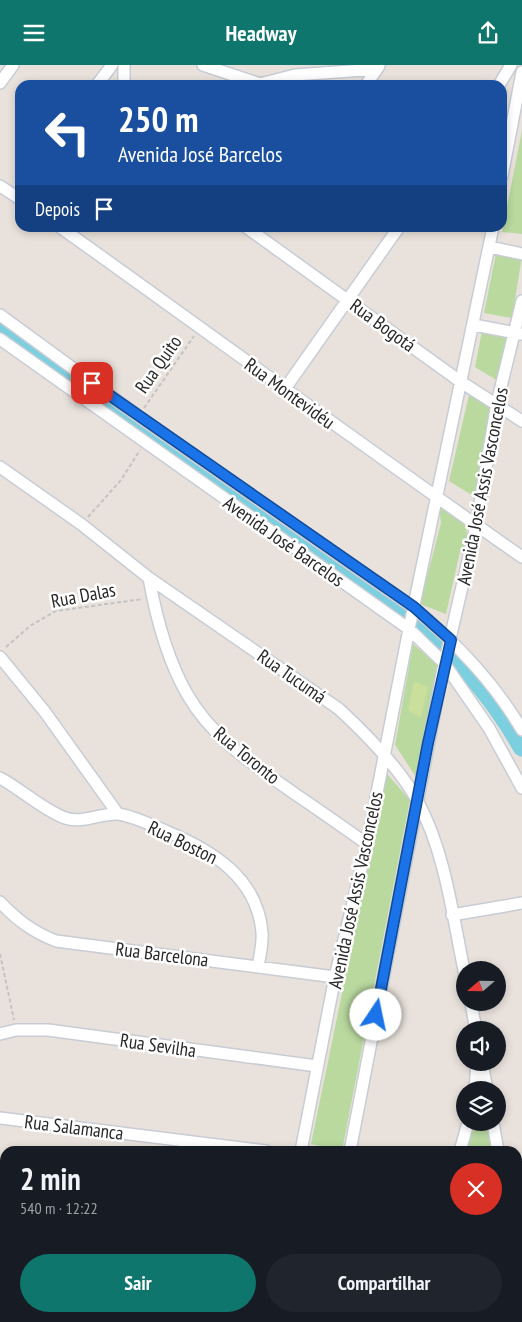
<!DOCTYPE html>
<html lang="pt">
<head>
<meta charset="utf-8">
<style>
  body { margin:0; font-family:"PT Sans Narrow",sans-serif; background:#20242c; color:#f1f3f6; height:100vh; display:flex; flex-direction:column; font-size:19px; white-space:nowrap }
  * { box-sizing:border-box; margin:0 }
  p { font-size:16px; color:#9ea1a6 }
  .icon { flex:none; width:28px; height:28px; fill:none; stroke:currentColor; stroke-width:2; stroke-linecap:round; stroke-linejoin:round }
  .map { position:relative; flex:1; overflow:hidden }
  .sheet { position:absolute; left:0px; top:1081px; width:522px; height:176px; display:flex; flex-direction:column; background:#171b24; border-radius:15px 15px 0 0; box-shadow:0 2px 8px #0003 }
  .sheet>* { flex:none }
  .hud { position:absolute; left:15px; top:15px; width:492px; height:152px; border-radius:15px; box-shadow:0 2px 8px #0003; background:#1a4fa0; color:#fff; overflow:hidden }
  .needle { width:32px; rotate:250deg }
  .tools { position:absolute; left:456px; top:896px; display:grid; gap:10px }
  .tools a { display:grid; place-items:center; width:50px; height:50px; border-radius:50%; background:#171b24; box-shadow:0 2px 8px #0003; font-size:25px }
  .pin { position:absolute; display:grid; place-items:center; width:42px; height:42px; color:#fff; margin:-21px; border-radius:10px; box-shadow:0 2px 8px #0006 }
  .me { position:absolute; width:55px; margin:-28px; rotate:11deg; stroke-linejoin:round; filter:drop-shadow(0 0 4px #0008) }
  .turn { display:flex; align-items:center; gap:18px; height:105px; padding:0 20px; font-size:22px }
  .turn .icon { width:65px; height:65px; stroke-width:2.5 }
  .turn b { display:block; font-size:35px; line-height:42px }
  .then { display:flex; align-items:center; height:48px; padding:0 20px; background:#0003; gap:10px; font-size:19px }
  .round { display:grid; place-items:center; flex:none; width:52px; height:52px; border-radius:26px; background:#20242c }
  .head { display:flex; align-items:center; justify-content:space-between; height:85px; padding:0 20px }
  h1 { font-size:30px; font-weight:700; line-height:38px }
  .button { display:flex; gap:10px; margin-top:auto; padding:10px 20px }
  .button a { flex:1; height:58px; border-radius:30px; background:#0f766e; color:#fff; font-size:20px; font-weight:700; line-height:58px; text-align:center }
  .button a+a { background:#20242c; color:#f1f3f6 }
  header { display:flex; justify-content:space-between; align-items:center; height:65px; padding:0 20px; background:#0f766e; color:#fff; font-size:22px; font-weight:700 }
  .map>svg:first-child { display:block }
  .green { fill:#b9d99f }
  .pitch { fill:#cadf9c }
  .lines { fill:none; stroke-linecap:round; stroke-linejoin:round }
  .river { stroke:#7bcfdf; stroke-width:19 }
  .minor-casing { stroke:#c7ccd5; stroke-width:14 }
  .path { stroke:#c3c3c3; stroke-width:2; stroke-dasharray:4 2.5; stroke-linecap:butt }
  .minor { stroke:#fff; stroke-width:11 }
  .route-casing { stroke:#114b97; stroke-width:12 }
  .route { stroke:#1a73e8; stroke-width:9 }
  .labels { text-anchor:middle; stroke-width:5; stroke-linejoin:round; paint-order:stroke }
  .street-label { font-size:19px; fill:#282828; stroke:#fff }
</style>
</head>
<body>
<header><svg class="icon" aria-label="menu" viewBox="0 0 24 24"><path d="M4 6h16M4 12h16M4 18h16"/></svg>Headway<svg class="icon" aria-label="share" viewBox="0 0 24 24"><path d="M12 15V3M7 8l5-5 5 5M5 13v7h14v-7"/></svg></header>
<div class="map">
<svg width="522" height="1257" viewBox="0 0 522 1257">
  <rect width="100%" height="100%" fill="#e9e2dc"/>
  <path class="green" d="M522 65V169L502 167Z
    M496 188 522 191 512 253 484 248Z
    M482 266 507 270 498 316 475 302Z
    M469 330 493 343 475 432 449 416Z
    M439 441 466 461 469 486 461 482 446 549 420 539 441 458Z
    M413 579 440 602 416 712 395 680Z
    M387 709 410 735 342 1086 311 1079Z
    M476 1058 489 1060 495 1086H464L471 1062Z"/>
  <path class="pitch" d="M414 616 428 622 421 653 408 645Z"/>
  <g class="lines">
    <path class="river" d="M0 259 129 351
      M141 359 422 559C461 595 496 635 522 682"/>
    <defs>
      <path id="minor" d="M203 0 260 19
        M0 18 13 0
        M260 19 295 10 377 4
        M97 20 112 0
        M124 20V0
        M366 20 379 1
        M499 20 511 0
        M502 111 522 7
        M0 121 20 134
        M60 162C214 272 367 384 522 492
        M246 162 461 317 522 356
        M490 182 522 189
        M0 250 138 351 414 543C457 579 493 616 522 665
        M474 260 521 269
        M0 274 409 564 444 598 489 663 522 723
        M284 325 399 162
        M0 402 81 459 149 513 339 644C366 669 401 705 418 737 446 789 453 854 465 910
        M149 513C156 552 167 594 187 629 212 673 254 700 295 729 319 745 343 762 367 779
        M0 592 45 647 118 749
        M0 713C21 724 43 745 65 753 83 759 100 748 118 749 134 751 153 761 168 767 213 786 257 813 262 867 263 878 260 891 258 901
        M0 837C17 855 33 867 56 876L335 912
        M452 850 522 838
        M471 938 476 965
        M0 969 16 965H48L317 1001
        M482 998 487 1025
        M475 1025 477 998
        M0 1053 266 1086
        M493 1058 498 1086
        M301 1086 335 912 367 779 409 564 493 162
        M350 1086 443 604 476 461 497 338 522 236
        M460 1086 468 1058
        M0 1164 5 1165
        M518 1192 522 1220
        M518 1235 522 1236
        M164 1257V1252
        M268 1257 269 1252
        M315 1257 316 1252"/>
    </defs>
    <use href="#minor" class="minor-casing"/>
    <path class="path" d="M144 343 194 271
      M88 452 121 415 140 385
      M6 582 30 561 56 546 143 534
      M0 889 14 955
      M518 1131 522 1130"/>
    <use href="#minor" class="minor"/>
  </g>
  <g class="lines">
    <defs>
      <path id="route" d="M92 318 414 542 451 575 428 678 376 950"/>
    </defs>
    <use href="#route" class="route-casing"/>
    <use href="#route" class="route"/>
  </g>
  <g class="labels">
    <g class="street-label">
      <text transform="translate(383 260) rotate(36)" y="7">Rua Bogotá</text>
      <text transform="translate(158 299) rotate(-55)" y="7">Rua Quito</text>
      <text transform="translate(290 328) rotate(36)" y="7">Rua Montevidéu</text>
      <text transform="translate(482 421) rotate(-79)" y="7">Avenida José Assis Vasconcelos</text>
      <text transform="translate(284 476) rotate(35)" y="7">Avenida José Barcelos</text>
      <text transform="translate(83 530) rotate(-11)" y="7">Rua Dalas</text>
      <text transform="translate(292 611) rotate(35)" y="7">Rua Tucumá</text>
      <text transform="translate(247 690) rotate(39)" y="7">Rua Toronto</text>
      <text transform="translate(183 777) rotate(26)" y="7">Rua Boston</text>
      <text transform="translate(355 825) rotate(-78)" y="7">Avenida José Assis Vasconcelos</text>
      <text transform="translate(162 889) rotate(7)" y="7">Rua Barcelona</text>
      <text transform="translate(158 980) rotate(8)" y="7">Rua Sevilha</text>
      <text transform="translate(74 1062) rotate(7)" y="7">Rua Salamanca</text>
    </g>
  </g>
</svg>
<div class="tools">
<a><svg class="needle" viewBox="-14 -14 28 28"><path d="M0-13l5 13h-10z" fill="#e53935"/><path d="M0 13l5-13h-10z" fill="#9ea1a6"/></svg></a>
<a><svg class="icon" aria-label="sound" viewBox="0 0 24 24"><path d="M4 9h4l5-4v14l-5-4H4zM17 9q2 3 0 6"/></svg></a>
<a><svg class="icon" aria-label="layers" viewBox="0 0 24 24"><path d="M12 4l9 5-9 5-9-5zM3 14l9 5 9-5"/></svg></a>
</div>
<div class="pin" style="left:92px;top:318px;background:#d93025"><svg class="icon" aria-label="arrive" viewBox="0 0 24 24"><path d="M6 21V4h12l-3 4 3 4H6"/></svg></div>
<svg class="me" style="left:376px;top:950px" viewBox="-20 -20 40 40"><circle r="19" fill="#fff"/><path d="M0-13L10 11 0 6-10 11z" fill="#1a73e8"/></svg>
<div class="hud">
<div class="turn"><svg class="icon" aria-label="left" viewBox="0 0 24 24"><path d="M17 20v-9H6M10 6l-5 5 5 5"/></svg><div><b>250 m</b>Avenida José Barcelos</div></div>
<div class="then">Depois<svg class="icon" aria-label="arrive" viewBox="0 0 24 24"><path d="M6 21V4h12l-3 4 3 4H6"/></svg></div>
</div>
<section class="sheet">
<div class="head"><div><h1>2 min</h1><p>540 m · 12:22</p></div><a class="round" style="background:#d93025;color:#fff"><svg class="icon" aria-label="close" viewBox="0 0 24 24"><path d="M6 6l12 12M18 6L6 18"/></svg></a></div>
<div class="button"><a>Sair</a><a>Compartilhar</a></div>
</section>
</div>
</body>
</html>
